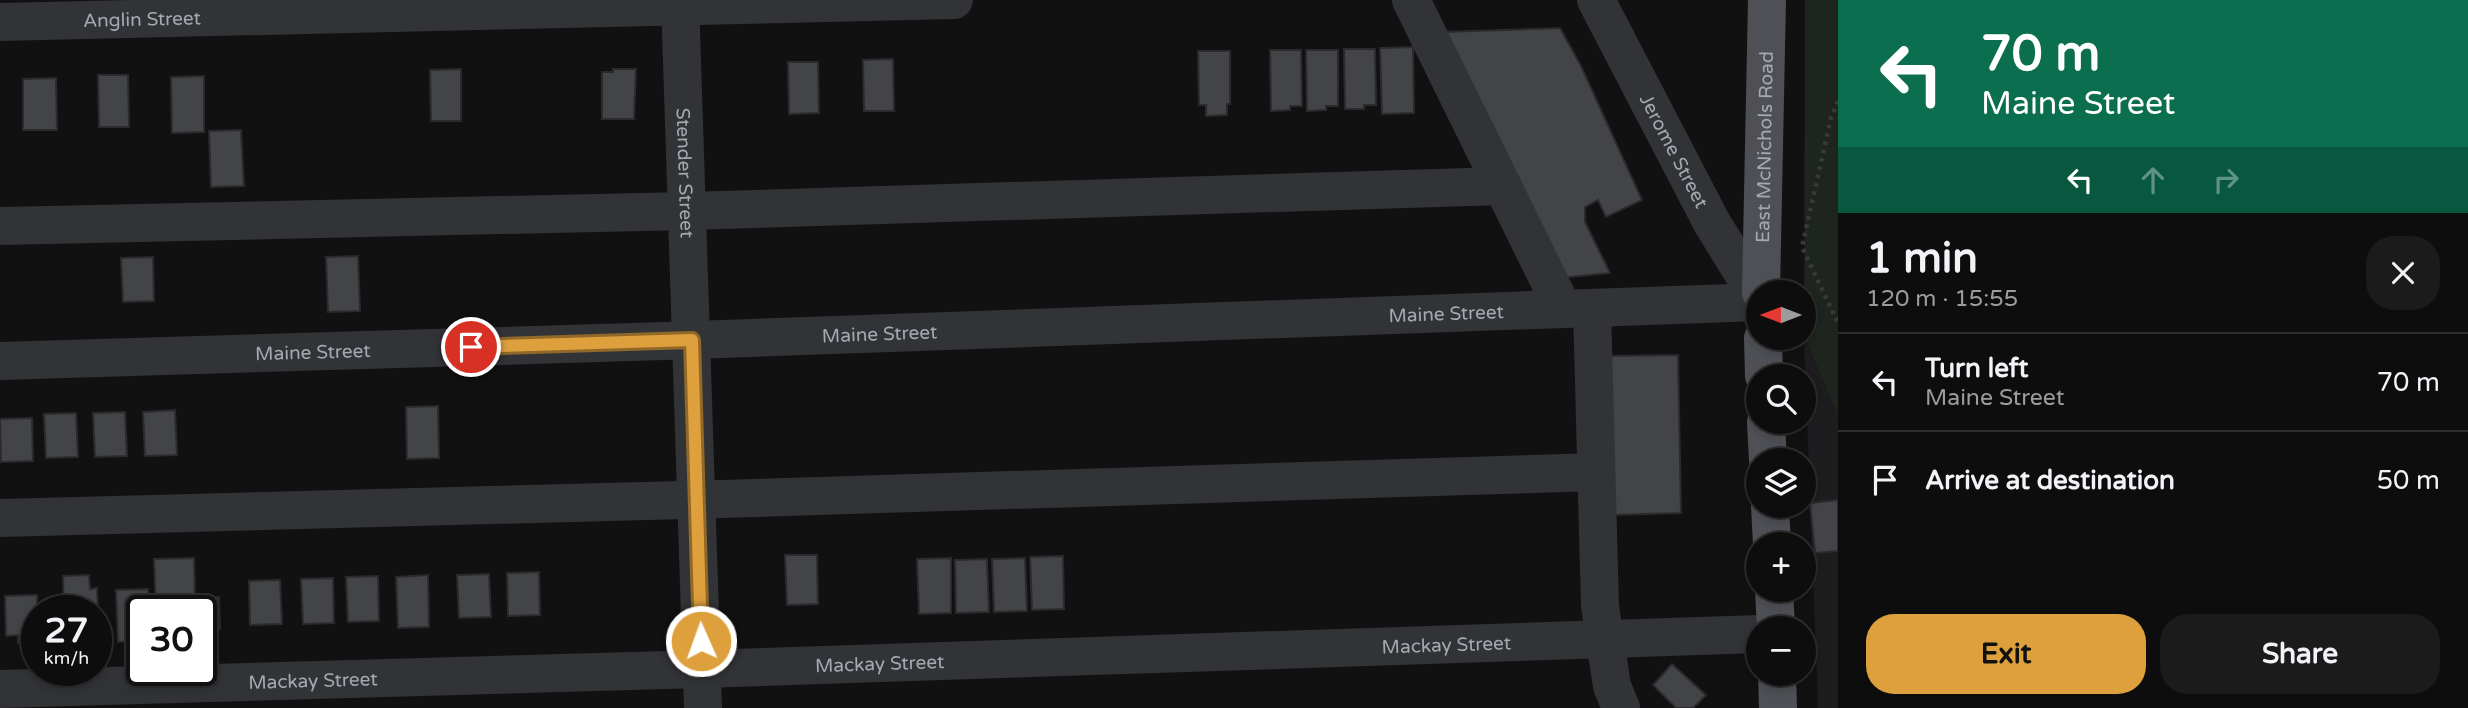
<!DOCTYPE html>
<html lang="en">
<head>
<meta charset="utf-8">
<style>
  body { margin:0; font-family:"Varela Round",sans-serif; background:#1b1b1c; color:#f1f3f6; height:100vh; display:flex; flex-direction:column; font-size:26px; white-space:nowrap }
  * { box-sizing:border-box; margin:0 }
  p { font-size:23px; color:#9a9c9e }
  .icon { flex:none; width:38px; height:38px; fill:none; stroke:currentColor; stroke-width:2; stroke-linecap:round; stroke-linejoin:round }
  .map { position:relative; flex:1; overflow:hidden }
  .side { display:flex; flex-direction:column; background:#0d0d0e; width:630px }
  .side>* { flex:none }
  .banner { background:#0b6e4f; color:#fff; overflow:hidden }
  .needle { width:46px; rotate:270deg }
  .tools { position:absolute; left:1746px; top:280px; display:grid; gap:14px }
  .tools a { display:grid; place-items:center; width:70px; height:70px; border-radius:50%; background:#0d0d0e; box-shadow:0 4px 10px #0003,0 0 0 2px #2d2d2e; font-size:35px }
  .speed { position:absolute; left:21px; top:595px; display:flex; gap:14px; font-size:35px; font-weight:700; text-align:center }
  .speed>* { display:grid; place-content:center; width:91px; height:91px; border-radius:50%; background:#0d0d0e; box-shadow:0 4px 10px #0003,0 0 0 2px #2d2d2e; line-height:1 }
  .speed small { font-size:18px; font-weight:400 }
  .speed .limit { border:4px solid #111; border-radius:10px; background:#fff; color:#111 }
  .pin { position:absolute; display:grid; place-items:center; width:60px; height:60px; color:#fff; margin:-30px; border:4px solid #fff; border-radius:50%; box-shadow:0 2px 7px #0007 }
  .me { position:absolute; width:77px; margin:-38px; rotate:358deg; stroke-linejoin:round; filter:drop-shadow(0 0 5px #0008) }
  .turn { display:flex; align-items:center; gap:24px; height:147px; padding:0 28px; font-size:32px }
  .turn .icon { width:91px; height:91px; stroke-width:2.5 }
  .turn b { display:block; font-size:49px; line-height:60px }
  .lanes { display:flex; align-items:center; height:66px; padding:0 28px; background:#0003; justify-content:center; gap:35px; direction:ltr }
  .lanes .off { opacity:.35 }
  .round { display:grid; place-items:center; flex:none; width:74px; height:74px; border-radius:28px; background:#1b1b1c }
  .head { display:flex; align-items:center; justify-content:space-between; height:119px; padding:0 28px }
  h1 { font-size:42px; font-weight:800; line-height:52px }
  .cta { display:flex; gap:14px; margin-top:auto; padding:14px 28px }
  .cta a { flex:1; height:80px; border-radius:28px; background:#dea03d; color:#111; font-size:28px; font-weight:800; line-height:80px; text-align:center }
  .cta a+a { background:#1b1b1c; color:#f1f3f6 }
  ul { padding:0; list-style:none }
  li { display:flex; align-items:center; gap:21px; height:98px; padding:0 28px; border-top:2px solid #2d2d2e }
  li div { flex:1 }
  li b { display:block; font-size:26px }
  li em { font-style:normal }
  main { display:flex; flex:1; min-height:0 }
  .map>svg:first-child { display:block }
  .built { fill:#1d1d1f }
  .green { fill:#1e241e }
  .building { fill:#434447; stroke:#2b2b2e; stroke-width:2 }
  .lines { fill:none; stroke-linecap:round; stroke-linejoin:round }
  .path { stroke:#383a3e; stroke-width:4.5; stroke-dasharray:3.5 5; stroke-linecap:butt }
  .minor { stroke:#323337; stroke-width:38 }
  .major { stroke:#4f5055; stroke-width:38 }
  .route-casing { stroke:#906828; stroke-width:18 }
  .route { stroke:#dea03d; stroke-width:12 }
  .labels { text-anchor:middle; stroke-width:5; stroke-linejoin:round; paint-order:stroke }
  .street-label { font-size:19px; fill:#a4a9b1; stroke:#0c0c0d }
</style>
</head>
<body>
<main>
<div class="map">
<svg width="1838" height="708" viewBox="0 0 1838 708">
  <rect width="100%" height="100%" fill="#111112"/>
  <path class="built" d="M1804 338 1838 416V708H1818Z"/>
  <path class="green" d="M1805 0H1838V416L1804 337Z"/>
  <path class="building" d="M1560 28 1581 66 1642 200 1606 217 1598 200 1585 207V222L1610 273 1560 278 1442 32Z
    M1413 47 1414 113 1382 114 1380 48Z
    M1344 49H1375L1376 105H1364V109H1345Z
    M1270 50H1301L1302 106H1290V110L1271 111Z
    M1306 50H1338V106H1326V110L1307 111Z
    M1198 51H1230V104H1227V115L1206 116V105H1199Z
    M893 59 894 111H864L863 60Z
    M788 62H818L819 113 789 114Z
    M461 69V121H431L430 70Z
    M613 69H636L634 119H602V72H613Z
    M98 75H128L129 127H99Z
    M204 76V132L172 133 171 77Z
    M56 78 57 130H23V79Z
    M241 130 244 186 211 187 209 131Z
    M358 256 360 311 328 312 326 257Z
    M153 257 154 301 123 302 121 258Z
    M1678 355 1681 513 1611 515 1608 356Z
    M438 406 439 458 407 459 406 407Z
    M175 410 177 455 145 456 143 412Z
    M125 412 127 456 95 457 93 413Z
    M76 413 78 457 46 458 44 414Z
    M32 418 33 461 1 462 0 419Z
    M1838 500V551L1815 553 1810 503Z
    M785 555H817L818 604 787 605Z
    M1063 556 1064 609 1032 610 1030 557Z
    M194 558 195 598 219 597 220 629H201V611H156L154 559Z
    M951 558V613L919 614 917 559Z
    M1025 558 1027 611 994 612 992 559Z
    M987 559 989 612 956 613 955 560Z
    M539 572 540 615 508 616 507 573Z
    M489 574 491 617 459 618 457 575Z
    M89 575 90 589 97 588 99 634H96V611H64L63 576Z
    M428 575 429 627 398 628 396 577Z
    M378 576 379 621 348 622 346 577Z
    M333 578 334 623 303 624 301 579Z
    M280 580 282 624 250 625 249 581Z
    M148 589 149 611H142V641L118 642 116 590Z
    M37 595V642L18 643V635L6 636 5 596Z
    M1672 664 1706 695 1693 708H1676L1653 685Z"/>
  <g class="lines">
    <path class="path" d="M1838 101 1831 118 1802 247 1838 323"/>
    <g class="minor">
      <path id="s1" d="M680 0 703 708"/>
      <path d="M1411 0 1563 309"/>
      <path id="s2" d="M1596 0 1712 223 1759 299"/>
      <path id="s3" d="M0 22 954 0"/>
      <path d="M0 226 687 211 1502 186"/>
      <path d="M1592 308 1600 606 1612 686 1621 708"/>
      <path id="s4" d="M0 361 665 341 1759 302"/>
      <path d="M0 518 722 499 1596 472"/>
      <path id="s5" d="M0 689 702 669 1759 634"/>
    </g>
    <g class="major">
      <path id="s6" d="M1761 292 1767 0"/>
      <path d="M1763 338 1764 376"/>
      <path d="M1766 422 1768 460"/>
      <path d="M1770 506 1772 544"/>
      <path d="M1774 590 1776 628"/>
      <path d="M1777 674 1778 708"/>
    </g>
  </g>
  <g class="lines">
    <defs>
      <path id="route" d="M471 347 692 340 701 641"/>
    </defs>
    <use href="#route" class="route-casing"/>
    <use href="#route" class="route"/>
  </g>
  <g class="labels">
    <g class="street-label">
      <text dy="7" stroke="none"><textPath href="#s3" startOffset="142">Anglin Street</textPath></text>
      <text dy="7" stroke="none"><textPath href="#s6" startOffset="145">East McNichols Road</textPath></text>
      <text dy="7" stroke="none"><textPath href="#s2" startOffset="170">Jerome Street</textPath></text>
      <text dy="7" stroke="none"><textPath href="#s1" startOffset="173">Stender Street</textPath></text>
      <text dy="7" stroke="none"><textPath href="#s4" startOffset="1447">Maine Street</textPath></text>
      <text dy="7" stroke="none"><textPath href="#s4" startOffset="880">Maine Street</textPath></text>
      <text dy="7" stroke="none"><textPath href="#s4" startOffset="313">Maine Street</textPath></text>
      <text dy="7" stroke="none"><textPath href="#s5" startOffset="1447">Mackay Street</textPath></text>
      <text dy="7" stroke="none"><textPath href="#s5" startOffset="880">Mackay Street</textPath></text>
      <text dy="7" stroke="none"><textPath href="#s5" startOffset="313">Mackay Street</textPath></text>
    </g>
  </g>
</svg>
<div class="tools">
<a><svg class="needle" viewBox="-14 -14 28 28"><path d="M0-13l5 13h-10z" fill="#e53935"/><path d="M0 13l5-13h-10z" fill="#9a9c9e"/></svg></a>
<a><svg class="icon" aria-label="search" viewBox="0 0 24 24"><circle cx="10" cy="10" r="6"/><path d="M15 15l6 6"/></svg></a>
<a><svg class="icon" aria-label="layers" viewBox="0 0 24 24"><path d="M12 4l9 5-9 5-9-5zM3 14l9 5 9-5"/></svg></a>
<a>+</a>
<a>−</a>
</div>
<div class="speed"><div>27<small>km/h</small></div><div class="limit">30</div></div>
<div class="pin" style="left:471px;top:347px;background:#d93025"><svg class="icon" aria-label="arrive" viewBox="0 0 24 24"><path d="M6 21V4h12l-3 4 3 4H6"/></svg></div>
<svg class="me" style="left:701px;top:641px" viewBox="-20 -20 40 40"><circle r="17" fill="#dea03d" stroke="#fff" stroke-width="3"/><path d="M0-11L8 9 0 5-8 9z" fill="#fff"/></svg>
</div>
<section class="side">
<div class="banner">
<div class="turn"><svg class="icon" aria-label="left" viewBox="0 0 24 24"><path d="M17 20v-9H6M10 6l-5 5 5 5"/></svg><div><b>70 m</b>Maine Street</div></div>
<div class="lanes"><svg class="icon" aria-label="left" viewBox="0 0 24 24"><path d="M17 20v-9H6M10 6l-5 5 5 5"/></svg><svg class="icon off" aria-label="ahead" viewBox="0 0 24 24"><path d="M12 20V5M6 11l6-6 6 6"/></svg><svg class="icon off" aria-label="right" viewBox="0 0 24 24"><path d="M7 20v-9h11M14 6l5 5-5 5"/></svg></div>
</div>
<div class="head"><div><h1>1 min</h1><p>120 m · 15:55</p></div><a class="round"><svg class="icon" aria-label="close" viewBox="0 0 24 24"><path d="M6 6l12 12M18 6L6 18"/></svg></a></div>
<ul>
<li><svg class="icon" aria-label="left" viewBox="0 0 24 24"><path d="M17 20v-9H6M10 6l-5 5 5 5"/></svg><div><b>Turn left</b><p>Maine Street</p></div><em>70 m</em></li>
<li><svg class="icon" aria-label="arrive" viewBox="0 0 24 24"><path d="M6 21V4h12l-3 4 3 4H6"/></svg><div><b>Arrive at destination</b></div><em>50 m</em></li>
</ul>
<div class="cta"><a>Exit</a><a>Share</a></div>
</section>
</main>
</body>
</html>
